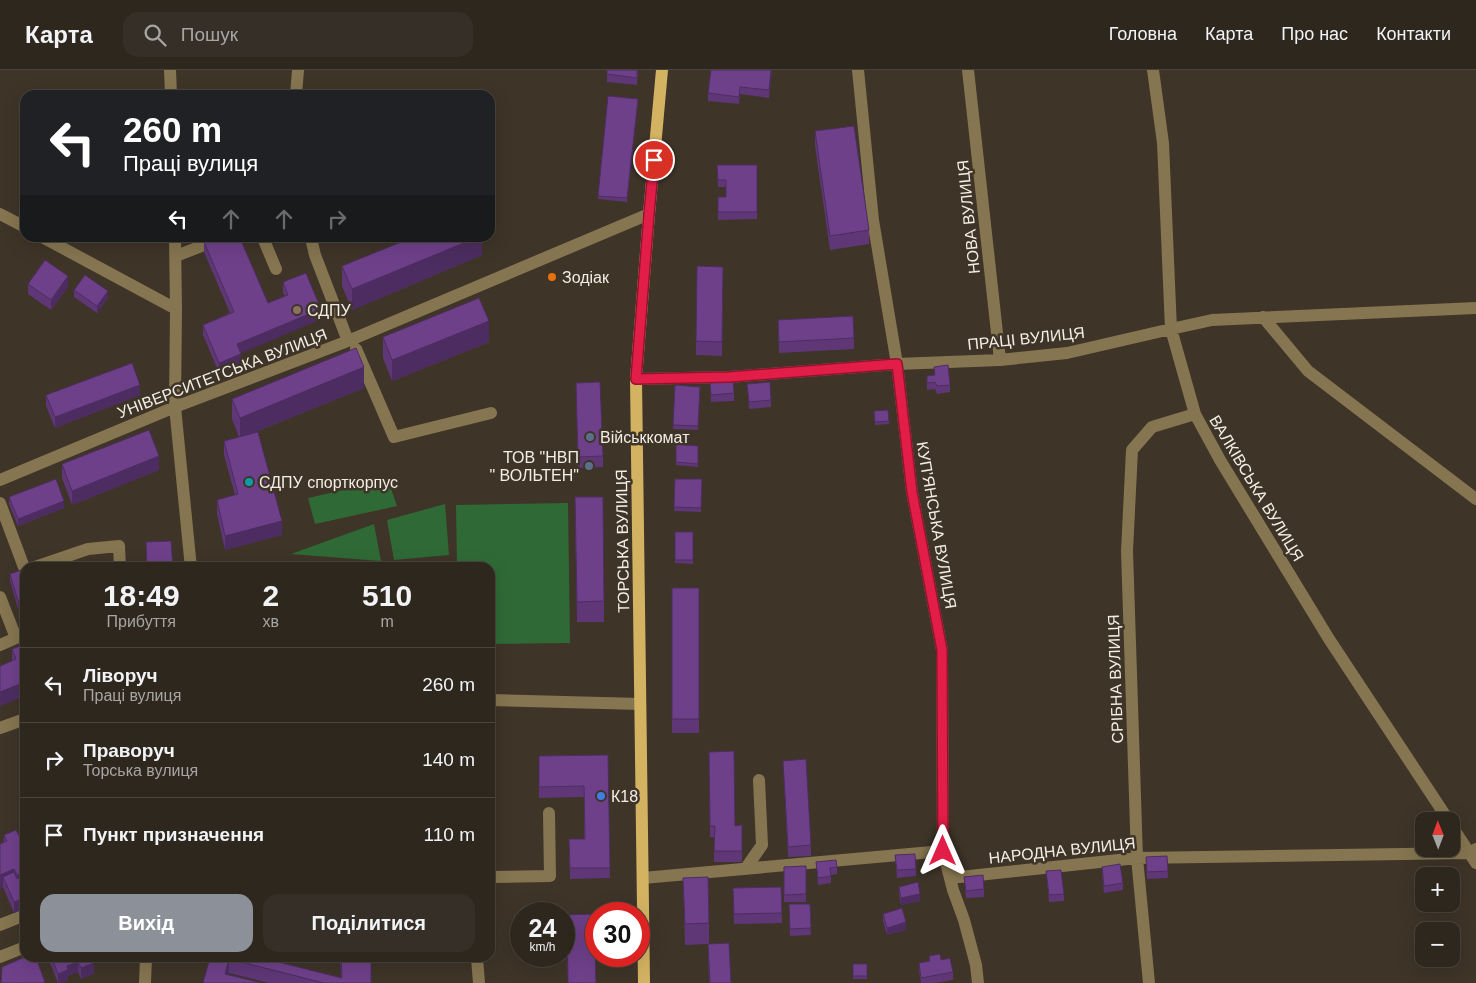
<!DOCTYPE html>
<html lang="uk">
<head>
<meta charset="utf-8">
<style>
  body { margin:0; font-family:Arial,sans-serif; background:#362f27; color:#f1f3f6; height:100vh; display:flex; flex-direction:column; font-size:19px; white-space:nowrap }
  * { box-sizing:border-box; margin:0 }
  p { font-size:16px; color:#a7a5a4 }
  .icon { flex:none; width:28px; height:28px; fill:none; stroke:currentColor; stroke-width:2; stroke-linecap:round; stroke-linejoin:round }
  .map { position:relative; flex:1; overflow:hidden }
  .drawer { position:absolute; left:20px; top:492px; width:475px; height:400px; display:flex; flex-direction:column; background:#2e271e; border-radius:15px; box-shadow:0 5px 20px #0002,0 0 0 1px #49443c }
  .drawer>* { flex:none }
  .guide { position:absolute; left:20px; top:20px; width:475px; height:152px; border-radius:15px; box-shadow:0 5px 20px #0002,0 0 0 1px #49443c; background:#202124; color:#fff; overflow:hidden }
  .needle { width:32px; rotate:359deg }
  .buttons { position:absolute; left:1415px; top:742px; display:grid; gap:10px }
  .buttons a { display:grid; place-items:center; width:45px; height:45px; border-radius:10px; background:#2e271e; box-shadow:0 5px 20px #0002,0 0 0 1px #49443c; font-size:25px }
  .speed { position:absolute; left:510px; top:832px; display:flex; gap:10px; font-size:25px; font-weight:700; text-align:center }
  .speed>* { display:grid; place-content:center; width:65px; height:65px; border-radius:50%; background:#2e271e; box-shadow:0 5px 20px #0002,0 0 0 1px #49443c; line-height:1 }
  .speed small { font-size:12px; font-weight:400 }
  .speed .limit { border:8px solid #d22; background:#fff; color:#111 }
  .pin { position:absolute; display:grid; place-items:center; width:42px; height:42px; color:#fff; margin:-21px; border:2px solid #fff; border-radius:50%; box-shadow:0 1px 5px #0007 }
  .me { position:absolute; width:55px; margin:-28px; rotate:0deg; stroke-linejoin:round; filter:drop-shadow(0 0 4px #0008) }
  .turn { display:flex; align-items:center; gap:18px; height:105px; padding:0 20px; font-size:22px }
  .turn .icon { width:65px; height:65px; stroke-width:2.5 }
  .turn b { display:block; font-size:35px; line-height:42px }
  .lanes { display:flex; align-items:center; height:48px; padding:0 20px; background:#0003; justify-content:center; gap:25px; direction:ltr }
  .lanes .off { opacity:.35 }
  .eta { display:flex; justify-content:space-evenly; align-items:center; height:85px; text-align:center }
  .eta b { font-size:30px; font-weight:600; line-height:35px }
  .primary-button { display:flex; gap:10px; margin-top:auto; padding:10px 20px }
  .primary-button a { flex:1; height:58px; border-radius:15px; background:#8c9099; color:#fff; font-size:20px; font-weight:600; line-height:58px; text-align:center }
  .primary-button a+a { background:#362f27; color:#f1f3f6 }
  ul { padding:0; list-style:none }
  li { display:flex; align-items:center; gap:15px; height:75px; padding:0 20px; border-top:1px solid #49443c }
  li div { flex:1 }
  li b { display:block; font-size:19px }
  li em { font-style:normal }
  header { display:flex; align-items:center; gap:30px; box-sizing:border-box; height:70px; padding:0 25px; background:#2e271e; border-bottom:1px solid #49443c }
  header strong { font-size:24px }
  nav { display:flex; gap:28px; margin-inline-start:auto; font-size:18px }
  .search { width:350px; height:45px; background:#362f27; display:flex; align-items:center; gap:12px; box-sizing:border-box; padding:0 18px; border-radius:15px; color:#a7a5a4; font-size:19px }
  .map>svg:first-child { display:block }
  .green { fill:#2f6a36 }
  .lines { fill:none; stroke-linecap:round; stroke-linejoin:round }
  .minor { stroke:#857550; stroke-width:12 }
  .major { stroke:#d3b362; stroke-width:12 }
  .wall { fill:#5f3777 }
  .shaded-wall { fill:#4d2d61 }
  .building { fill:#6e408a; stroke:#4d2d61 }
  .route-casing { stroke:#92132f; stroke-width:12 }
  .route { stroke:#e11d48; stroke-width:9 }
  .food-dot { fill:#e8710a; stroke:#3e3428; stroke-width:2 }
  .education-dot { fill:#8d6e63; stroke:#3e3428; stroke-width:2 }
  .service-dot { fill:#5c6f8a; stroke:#3e3428; stroke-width:2 }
  .culture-dot { fill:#0f9aa8; stroke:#3e3428; stroke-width:2 }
  .shop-dot { fill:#3f7fe0; stroke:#3e3428; stroke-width:2 }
  .labels { text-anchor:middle; stroke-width:5; stroke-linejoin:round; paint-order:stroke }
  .street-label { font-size:16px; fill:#f3ede5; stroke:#3e3428 }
  .poi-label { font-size:16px; fill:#f3ede5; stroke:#3e3428; text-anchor:start }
</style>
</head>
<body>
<header>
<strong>Карта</strong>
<div class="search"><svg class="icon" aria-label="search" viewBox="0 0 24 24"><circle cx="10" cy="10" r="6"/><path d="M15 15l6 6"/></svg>Пошук</div>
<nav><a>Головна</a><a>Карта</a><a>Про нас</a><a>Контакти</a></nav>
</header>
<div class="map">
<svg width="1476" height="913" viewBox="0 0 1476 913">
  <rect width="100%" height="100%" fill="#3e3428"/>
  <path class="green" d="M388 410 397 436 315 454 308 428Z
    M568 433 570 573 490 574V498L457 497 456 435Z
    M445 434 449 485 394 490 387 450Z
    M374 454 381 491 291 484Z"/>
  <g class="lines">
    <path class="minor" d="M170 0 171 25
      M858 0 873 150 897 294 912 422 942 580 943 781 953 820 964 850 976 895 978 913
      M968 0 1000 290
      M1153 0 1163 73 1171 259 1195 344 1220 390 1329 569 1449 751
      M296 25 298 0
      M0 144 25 157
      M44 168 176 239
      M175 168 176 239 175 337 191 498
      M263 168 276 199
      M311 168 315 185 348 271
      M176 186 222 168
      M1263 247 1308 301 1476 429
      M356 279 394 367 491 343
      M636 309 729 307 897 294 1000 290 1067 283 1171 259 1212 250 1476 238
      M0 410 175 337 348 271 649 144
      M0 433 25 500
      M32 498 88 479 119 476 120 498
      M0 527 16 568 0 575
      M490 630 640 634
      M0 658 25 649
      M1451 755 1476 793
      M746 798 762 775 759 710
      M490 807 550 806 549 743
      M643 808 943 781 960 807 1137 788 1470 783 1476 779
      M0 855 25 845
      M0 887 25 877
      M477 888 479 913
      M145 913 146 888
      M1149 913 1137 788 1127 481 1132 380 1152 357 1195 344"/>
    <path class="major" d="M644 913 636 309 649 144 662 0"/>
  </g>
  <path class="wall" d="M638 0 637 15 607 12V4Z
    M772 0 769 28 740 24 739 34 708 31V23Z
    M638 32 627 132 598 129V126Z
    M815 61 869 160V174L830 180 815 76Z
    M717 95H757V149L718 150V127H726V117H718Z
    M482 168V185L352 240 342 216V196Z
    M204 172 268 233 285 226 283 223V212L321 249 240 283 241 294 219 303 203 265V255L230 243 204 182Z
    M723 211 722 286 696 285V271Z
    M28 214 68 217 51 240 28 224Z
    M74 220 108 228 97 243 74 227Z
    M778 250 854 268V279L779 283Z
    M383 267 489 272 392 311 383 288Z
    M934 297 950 315V322L937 324 935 319 927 320V306H934Z
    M710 311 734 323V331L711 332Z
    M747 314 771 330V337L749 339Z
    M700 317 698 360 673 359V355Z
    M364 318 248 365 282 465 225 480 217 444V430L235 425 224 385V371L239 367 232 349V329Z
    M576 324 603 386V397L578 398Z
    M46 325H140L55 358 46 336Z
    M888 340 889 354 875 355 874 341Z
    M676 374 698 376V397L676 395Z
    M62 394 159 400 72 435 62 408Z
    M675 409H702L701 442 674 441Z
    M9 427 64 438 18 456 9 434Z
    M575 448 604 531V552H577Z
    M675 462H693V494L675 493Z
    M25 502V536L18 539 10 511V504Z
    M672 518H699V663H672Z
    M25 574 0 636 12 591V579Z
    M709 682 735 756 742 755V792H714V767H710Z
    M608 685 610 808 570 809 569 769H584V727L539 728V686Z
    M783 691 811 775V786L788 787Z
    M25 764V838L14 843 3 817 0 819 4 765 19 766Z
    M895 785 916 799V806L897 808Z
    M1167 786 1168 808 1147 809 1146 787Z
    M816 792 837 797V804L831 805V813L818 815Z
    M806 796V832H784V797Z
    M1102 797 1123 813V820L1104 823 1102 804Z
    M1046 801 1064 824V831L1049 832Z
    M964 807 984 819V827L966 828Z
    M683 808 709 853V874L731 913H709L708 874 685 875Z
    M781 817 782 853 734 854 733 818Z
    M899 817 920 831 901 835 899 824Z
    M789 834H810L811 865 790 866Z
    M883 844 906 860 887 865 883 851Z
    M564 845 596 913 567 874H564Z
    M929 886 941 890 953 902V910L934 913H921L919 901V893L929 891Z
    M48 888H92L94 904 81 909 78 902 68 906V910L61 913H58Z
    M210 888H262L341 908 340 888H371V913H269L229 903 203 913Z
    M853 894H867V909H853Z"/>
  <path class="shaded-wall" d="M771 0H772L769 28V20Z
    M476 168H482V185L352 240V219Z
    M68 206V217L51 240V230Z
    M108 221V228L97 243V236Z
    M321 239V249L237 285V274Z
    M489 251V272L392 311V290Z
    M241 284V294L219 303V293Z
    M364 297V318L240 368V348Z
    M140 315V325L55 358V347Z
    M159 386V400L72 435V421Z
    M64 431V438L18 456V449Z
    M282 451V465L225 480V466Z
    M25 529V536L18 539V531Z
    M25 612V626L0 636V622Z
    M14 799V813L3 807V817L0 819V805Z
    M25 802V816L17 819V805Z
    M920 824V831L901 835V828Z
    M25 828V838L14 843V832Z
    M906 852V860L887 865V858Z
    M229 889V903L226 913 225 904Z
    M78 892V902L68 906V910L61 913H58V904L67 896Z
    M94 893V904L81 909V898Z"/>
  <path class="building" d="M607 0H637V8L607 4Z
    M711 0H771L769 20 740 17 739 27 708 23Z
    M608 26 638 29 627 128 598 126Z
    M854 56 869 160 830 166 815 61Z
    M717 95H757V142H718V127H726V110H718Z
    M214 168H240L268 233 288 225 283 212 306 203 321 239 237 274 241 284 219 293 203 255 234 242 204 172Z
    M411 168H476L352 219 342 196Z
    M45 190 68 206 51 230 28 214Z
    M697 196 723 197 722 272 696 271Z
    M85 205 108 221 97 236 74 220Z
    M479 228 489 251 392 290 383 267Z
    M853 246 854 268 779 272 778 250Z
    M356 278 364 297 240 348 232 329Z
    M132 293 140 315 55 347 46 325Z
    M948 295 950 315 937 316 935 312 927 313V306L935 305 934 297Z
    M733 310 734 323 711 325 710 311Z
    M600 312 603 386 578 387 576 313Z
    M770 312 771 330 749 332 747 314Z
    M675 315 700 317 698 356 673 355Z
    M888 340 889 351 875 352 874 341Z
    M149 360 159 386 72 421 62 394Z
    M258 362 282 451 225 466 217 430 238 424 224 371Z
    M676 374 698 376V394L676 392Z
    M56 409 64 431 18 449 9 427Z
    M675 409H702L701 438 674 437Z
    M575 427H603L604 531 577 532Z
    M675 462H693V490H675Z
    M171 471 173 498H147L146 472Z
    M24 499 25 502V529L18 531 10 504Z
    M672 518H699V649H672Z
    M25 574V612L0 622V596L16 589 12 579Z
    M734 681 735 756 742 755V781H714L715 756H710L709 682Z
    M608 685 610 798H570L569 769H585L584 716 539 717V686Z
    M806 689 811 775 788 777 783 691Z
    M16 760 19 766 25 764V802L17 805 14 799 0 805V774L7 771 4 765Z
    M915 784 916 799 897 800 895 785Z
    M1167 786 1168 801 1147 802 1146 787Z
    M836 790 837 797 830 798 831 806 818 808 816 792Z
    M1120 794 1123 813 1104 816 1102 797Z
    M806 796V824L784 825V797Z
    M1061 800 1064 824 1049 825 1046 801Z
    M14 802 17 809 25 805V828L14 832 3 807Z
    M983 805 984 819 966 821 964 807Z
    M708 807 709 853 685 854 683 808Z
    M918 812 920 824 901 828 899 817Z
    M781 817 782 843 734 844 733 818Z
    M789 834H810L811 858 790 859Z
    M902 838 906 852 887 858 883 844Z
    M594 844 596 913H568L567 860H564V845Z
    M729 873 731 913H710L708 874Z
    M940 884 941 890 950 888 953 902 921 908 919 893 930 891 929 886Z
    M25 887 36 888 45 912 43 913H1L2 897Z
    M52 888H92L94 893 81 898 78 892 67 896 68 900 58 904Z
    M210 888H262L342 908 341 888H371V913H324L229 889 225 904 262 913H203Z
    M853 894H867V906H853Z"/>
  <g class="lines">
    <defs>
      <path id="route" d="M654 90 649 144 636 309 729 307 897 294 912 422 942 580 943 781"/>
    </defs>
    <use href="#route" class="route-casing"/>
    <use href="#route" class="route"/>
  </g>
  <circle class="food-dot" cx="552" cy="207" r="5"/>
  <circle class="education-dot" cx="297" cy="240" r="5"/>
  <g class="service-dot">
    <circle cx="590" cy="367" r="5"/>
    <circle cx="589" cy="396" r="5"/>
  </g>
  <circle class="culture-dot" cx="249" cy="412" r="5"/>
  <circle class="shop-dot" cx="601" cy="726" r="5"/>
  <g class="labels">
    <g class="street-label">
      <text transform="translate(968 147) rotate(-96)" y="6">НОВА ВУЛИЦЯ</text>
      <text transform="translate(1026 268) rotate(-6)" y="6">ПРАЦІ ВУЛИЦЯ</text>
      <text transform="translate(222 303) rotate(-21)" y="6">УНІВЕРСИТЕТСЬКА ВУЛИЦЯ</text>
      <text transform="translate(1257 418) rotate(59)" y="6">ВАЛКІВСЬКА ВУЛИЦЯ</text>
      <text transform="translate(937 455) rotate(80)" y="6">КУП’ЯНСЬКА ВУЛИЦЯ</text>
      <text transform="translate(622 471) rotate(-91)" y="6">ТОРСЬКА ВУЛИЦЯ</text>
      <text transform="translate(1115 609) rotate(-92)" y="6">СРІБНА ВУЛИЦЯ</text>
      <text transform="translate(1062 780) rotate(-6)" y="6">НАРОДНА ВУЛИЦЯ</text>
    </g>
    <g class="poi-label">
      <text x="562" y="213">Зодіак</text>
      <text x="307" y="246">СДПУ</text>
      <text x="600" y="373">Військкомат</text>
      <text x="579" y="393" text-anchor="end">ТОВ "НВП<tspan x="579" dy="18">" ВОЛЬТЕН"</tspan></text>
      <text x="259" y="418">СДПУ спорткорпус</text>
      <text x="611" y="732">К18</text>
    </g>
  </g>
</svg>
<div class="buttons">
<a><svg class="needle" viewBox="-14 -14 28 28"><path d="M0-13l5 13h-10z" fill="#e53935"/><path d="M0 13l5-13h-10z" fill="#a7a5a4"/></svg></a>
<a>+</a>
<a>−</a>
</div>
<div class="speed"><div>24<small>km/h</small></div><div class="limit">30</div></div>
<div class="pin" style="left:654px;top:90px;background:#d93025"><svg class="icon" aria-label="arrive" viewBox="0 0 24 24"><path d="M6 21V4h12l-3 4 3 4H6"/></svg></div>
<svg class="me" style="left:943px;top:781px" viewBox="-20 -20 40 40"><path d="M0-17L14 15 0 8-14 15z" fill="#e11d48" stroke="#fff" stroke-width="4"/></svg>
<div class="guide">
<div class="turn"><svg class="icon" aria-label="left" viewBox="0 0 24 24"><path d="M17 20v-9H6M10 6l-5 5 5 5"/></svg><div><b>260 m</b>Праці вулиця</div></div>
<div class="lanes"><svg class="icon" aria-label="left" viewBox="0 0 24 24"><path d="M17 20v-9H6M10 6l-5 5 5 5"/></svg><svg class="icon off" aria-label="ahead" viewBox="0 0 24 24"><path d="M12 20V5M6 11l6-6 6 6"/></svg><svg class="icon off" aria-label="ahead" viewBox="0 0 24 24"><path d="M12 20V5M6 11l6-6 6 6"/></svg><svg class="icon off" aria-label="right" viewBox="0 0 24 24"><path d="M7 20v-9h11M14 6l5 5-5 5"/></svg></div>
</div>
<section class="drawer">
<div class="eta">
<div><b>18:49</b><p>Прибуття</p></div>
<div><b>2</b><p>хв</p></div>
<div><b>510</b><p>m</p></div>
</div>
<ul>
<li><svg class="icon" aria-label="left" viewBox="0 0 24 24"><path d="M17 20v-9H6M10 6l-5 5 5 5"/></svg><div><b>Ліворуч</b><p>Праці вулиця</p></div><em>260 m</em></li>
<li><svg class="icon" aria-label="right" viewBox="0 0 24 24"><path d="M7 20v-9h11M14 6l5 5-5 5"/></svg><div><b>Праворуч</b><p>Торська вулиця</p></div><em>140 m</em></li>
<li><svg class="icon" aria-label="arrive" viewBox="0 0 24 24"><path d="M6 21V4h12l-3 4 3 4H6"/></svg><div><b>Пункт призначення</b></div><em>110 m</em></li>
</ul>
<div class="primary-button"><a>Вихід</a><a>Поділитися</a></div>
</section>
</div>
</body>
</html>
